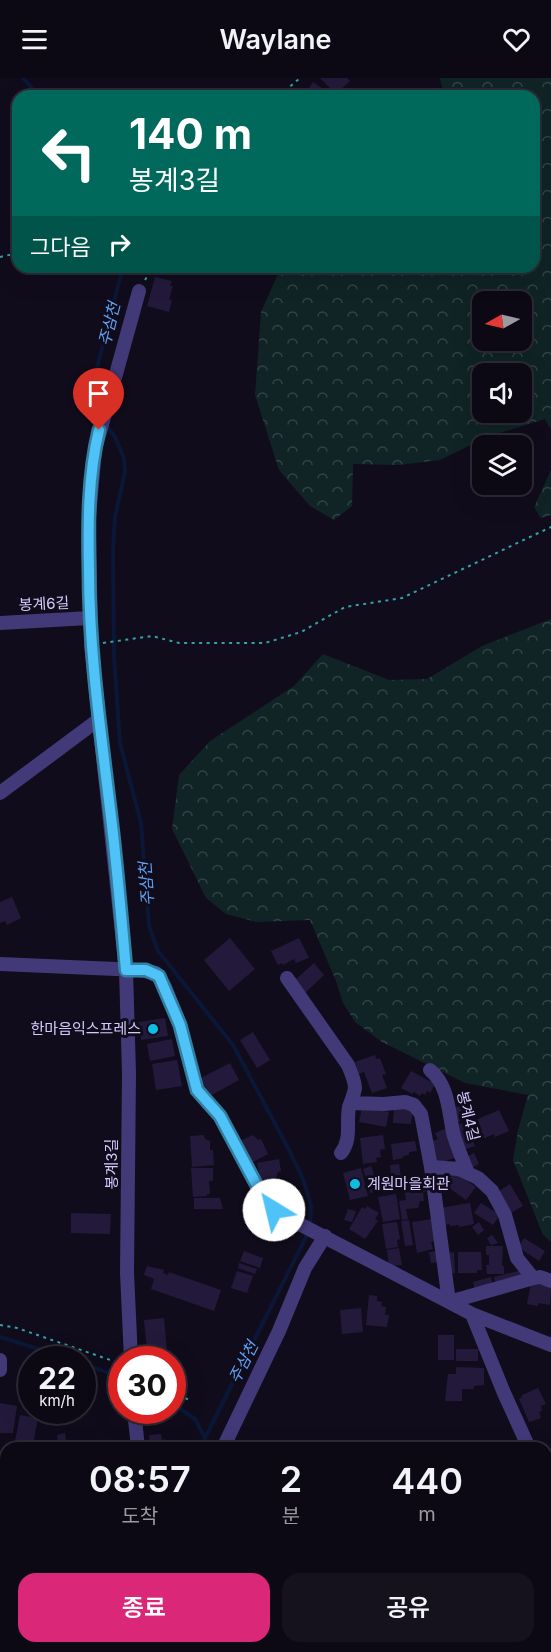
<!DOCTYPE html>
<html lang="ko">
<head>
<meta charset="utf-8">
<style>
  body { margin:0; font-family:Inter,"Noto Sans KR",sans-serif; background:#15121e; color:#f1f3f6; height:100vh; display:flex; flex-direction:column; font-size:22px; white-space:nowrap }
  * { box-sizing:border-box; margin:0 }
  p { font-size:20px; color:#9a9aa0 }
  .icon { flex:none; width:33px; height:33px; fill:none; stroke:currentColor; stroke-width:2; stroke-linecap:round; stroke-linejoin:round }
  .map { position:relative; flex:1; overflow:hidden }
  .drawer { position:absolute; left:0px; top:1364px; width:552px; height:212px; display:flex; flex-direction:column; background:#0c0915; border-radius:18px 18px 0 0; box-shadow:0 6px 24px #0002,0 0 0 2px #2c2a34 }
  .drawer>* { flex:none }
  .top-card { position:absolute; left:12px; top:12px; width:528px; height:183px; border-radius:18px; box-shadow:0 6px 24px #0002,0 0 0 2px #2c2a34; background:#00695c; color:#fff; overflow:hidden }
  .needle { width:39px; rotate:262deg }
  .fabs { position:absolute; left:472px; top:213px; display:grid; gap:12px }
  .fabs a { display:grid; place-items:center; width:60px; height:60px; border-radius:12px; background:#0c0915; box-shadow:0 6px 24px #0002,0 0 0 2px #2c2a34; font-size:30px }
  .speed { position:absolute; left:18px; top:1268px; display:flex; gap:12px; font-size:30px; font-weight:700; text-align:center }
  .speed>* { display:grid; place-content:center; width:78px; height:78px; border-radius:50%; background:#0c0915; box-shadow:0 6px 24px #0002,0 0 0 2px #2c2a34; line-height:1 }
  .speed small { font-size:15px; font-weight:400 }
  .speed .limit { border:9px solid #d22; background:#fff; color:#111 }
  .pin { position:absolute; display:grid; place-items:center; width:51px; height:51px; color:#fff; margin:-62px -26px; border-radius:50% 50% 50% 0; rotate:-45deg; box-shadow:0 0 6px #0007 }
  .pin .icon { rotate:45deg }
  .me { position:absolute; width:66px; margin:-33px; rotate:324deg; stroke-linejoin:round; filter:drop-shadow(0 0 4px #0008) }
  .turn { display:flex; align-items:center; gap:21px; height:126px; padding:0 18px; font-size:27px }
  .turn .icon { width:78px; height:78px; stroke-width:2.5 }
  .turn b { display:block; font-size:42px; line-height:51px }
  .then { display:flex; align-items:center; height:57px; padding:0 18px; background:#0003; gap:12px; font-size:22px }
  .eta { display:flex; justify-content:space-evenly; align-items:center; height:102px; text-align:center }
  .eta b { font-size:36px; font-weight:600; line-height:42px }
  .action { display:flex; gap:12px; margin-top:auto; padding:12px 18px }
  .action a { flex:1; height:69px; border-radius:18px; background:#db2777; color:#fff; font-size:24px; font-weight:600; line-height:69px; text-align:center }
  .action a+a { background:#15121e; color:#f1f3f6 }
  header { display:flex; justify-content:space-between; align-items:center; height:78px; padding:0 18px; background:#0c0915; font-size:27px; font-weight:600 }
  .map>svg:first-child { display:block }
  .forest { fill:url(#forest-crowns); fill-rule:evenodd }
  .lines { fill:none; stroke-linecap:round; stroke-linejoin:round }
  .stream { stroke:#0b1736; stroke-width:4 }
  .building { fill:#231a3b }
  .path { stroke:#34a3a6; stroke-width:2; stroke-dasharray:3 4.5; stroke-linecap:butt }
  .minor { stroke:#423a78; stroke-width:14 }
  .route-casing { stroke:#337fa1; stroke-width:15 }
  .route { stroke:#4fc3f7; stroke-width:10 }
  .poi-dot { fill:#0ebce4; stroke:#100c1c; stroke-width:2 }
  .labels { text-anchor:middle; stroke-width:6; stroke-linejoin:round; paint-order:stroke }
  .street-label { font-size:15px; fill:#d4cafc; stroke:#100c1c }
  .poi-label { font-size:15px; fill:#d4cafc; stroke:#100c1c; text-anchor:end }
  .water-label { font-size:16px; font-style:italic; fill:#5fa2f5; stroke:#100c1c }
</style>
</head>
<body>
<header><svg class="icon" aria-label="menu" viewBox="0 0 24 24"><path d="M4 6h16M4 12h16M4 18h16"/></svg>Waylane<svg class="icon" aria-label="heart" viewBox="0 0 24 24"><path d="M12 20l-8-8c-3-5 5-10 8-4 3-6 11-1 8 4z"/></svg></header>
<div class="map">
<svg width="551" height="1574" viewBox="0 0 551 1574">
  <defs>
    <pattern id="forest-crowns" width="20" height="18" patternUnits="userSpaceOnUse" patternTransform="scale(1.5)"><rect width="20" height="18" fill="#102425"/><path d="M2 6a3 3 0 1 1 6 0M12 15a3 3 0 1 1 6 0" fill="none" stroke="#324246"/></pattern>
  </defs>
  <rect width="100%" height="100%" fill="#100c1c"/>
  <path class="forest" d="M440 0H551V352L545 341 487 359 440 382 398 387 353 386 352 428 334 442 310 428 279 392 255 317 261 234 281 189H534V18H444ZM483 224H522V262H483ZM483 296H522V334H483Z
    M551 392V437L541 440 534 429Z
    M551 541V1164L543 1157 513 1082 518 1052 528 1017 465 1005 382 964 355 944 343 925 336 903 310 842 257 844 226 836 206 820 172 751 179 697 210 663 294 608 323 576 389 602 427 601 482 568Z"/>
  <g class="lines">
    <path class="stream" d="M23 0 39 18
      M100 340 91 328V313L123 189
      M106 348 114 357 124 380 125 394 115 439 113 472 114 579 120 665 141 745 149 848 158 873 233 967 287 1068 303 1101 311 1127 310 1149 305 1161 205 1360V1370
      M0 1259 70 1281
      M82 1285 122 1300
      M172 1325 195 1341 205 1360"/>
  </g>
  <path class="building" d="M320 0H347L350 3 336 16Z
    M313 4 330 16 329 18H304Z
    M155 199 172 203 170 208H173L169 221 172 222 169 234 147 228Z
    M12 819 21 840 7 847 5 843 0 845V824Z
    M230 860 255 891 229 913 204 882Z
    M299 860 309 880 296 885 294 881 283 887 282 885 278 887 271 873Z
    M314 885 324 897 305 915 294 903Z
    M165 940 168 958 141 962 139 944Z
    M253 954 270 982 257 990 240 962Z
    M172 961 175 978 150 983 147 966Z
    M375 977 376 981 380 980 386 996 382 997 387 1010 372 1015 364 994 359 996 355 984Z
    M177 982 182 1008 156 1012 152 986Z
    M230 985 239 1002 208 1019 199 1001Z
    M411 993 435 1006 430 1015 427 1013 425 1017 422 1015 420 1018 414 1014 412 1016 401 1010Z
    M473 1027 475 1041 455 1044 453 1029Z
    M362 1029 389 1034 386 1049 359 1044Z
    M394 1030 413 1032 411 1046 393 1045Z
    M499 1032 509 1053 495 1059 494 1056 482 1061 480 1056 477 1057 471 1044Z
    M466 1044 475 1068 463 1072 454 1048Z
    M447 1050 458 1079 436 1086 430 1070 434 1068 432 1063 438 1061 435 1055Z
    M204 1057 205 1061 210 1063V1072H213L214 1087 192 1089 190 1058Z
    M253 1057 258 1062 261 1061 268 1076 251 1085 240 1063Z
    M383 1057 385 1071 380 1072 381 1079 376 1080 377 1084 363 1086 360 1060Z
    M415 1063 417 1073 409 1074V1077L403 1078V1080L393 1082 391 1066Z
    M474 1075 479 1086 471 1090 466 1079Z
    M279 1081 281 1093 278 1094 276 1101 272 1102 273 1107 262 1109 257 1085Z
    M399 1086 401 1098 391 1099 390 1087Z
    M371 1088 375 1100 367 1103 363 1091Z
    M191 1090H213V1103H209L210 1116H207V1118L193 1119Z
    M361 1090 368 1118 350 1122 343 1095Z
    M454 1094 476 1109 466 1122 445 1107Z
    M424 1099 426 1113 423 1114 424 1123H420L418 1130 406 1131 408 1141 402 1142 399 1123 406 1122 403 1102Z
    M388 1103 389 1111 370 1115 368 1106Z
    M284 1105 291 1128 285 1131 275 1123 267 1110Z
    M510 1106 523 1128 509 1136 499 1113Z
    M396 1116 400 1141 383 1144 378 1119Z
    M194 1120H220L223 1131H194Z
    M470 1125 474 1146 459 1149V1147L450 1148V1146L445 1147 440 1130Z
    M481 1125 500 1137 493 1147 474 1135Z
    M367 1128 379 1135 375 1141 378 1143 365 1161 349 1151 362 1129 365 1131Z
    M348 1131 356 1133 352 1144 344 1142Z
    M71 1135 111 1136 110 1156 71 1155Z
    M432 1141 435 1163 431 1164 433 1171 417 1175 412 1144Z
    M409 1142 413 1167 405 1168 401 1143Z
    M397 1144 400 1161 397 1162 398 1169 386 1171 382 1146Z
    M479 1144 484 1152 478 1157 472 1149Z
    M492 1157 498 1165 491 1167 487 1160Z
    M524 1160 545 1173 539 1183 518 1169Z
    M486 1168H503L502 1188H504V1196H487L486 1187H489V1177H486Z
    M399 1170 402 1187 389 1188 387 1172Z
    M244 1173 263 1180 260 1190 240 1183Z
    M438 1173 440 1184 431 1185 429 1174Z
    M454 1174 455 1195 449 1196 447 1175Z
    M458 1174H481L482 1192H477V1195H458Z
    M239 1185 257 1191 255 1196 238 1190Z
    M147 1188 164 1192 163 1195 168 1197 169 1194 221 1212 214 1233 151 1211 154 1201 144 1197Z
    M522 1192 524 1200 496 1207 494 1199Z
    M237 1193 253 1198 247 1215 231 1210Z
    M491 1199 493 1208 475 1213 473 1204Z
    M531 1205 551 1209 550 1227 538 1225V1228L527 1226Z
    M369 1217 377 1218V1223L382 1224 381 1228 386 1229 385 1237H389L387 1249 366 1247Z
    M361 1230 363 1254 342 1256 340 1232Z
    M164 1240 167 1275H172V1281H148L144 1242Z
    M438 1257H454V1282H438Z
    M456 1271H478V1283H456Z
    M456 1289 484 1290V1307L474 1308V1311H462V1323H445L448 1296H456Z
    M538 1310 546 1326 541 1328 542 1333 539 1334 541 1340 529 1344 519 1321 522 1319V1317Z
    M0 1325 17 1328 13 1355H0Z
    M20 1337 38 1340 33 1367 15 1363Z
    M65 1355 67 1370H59L57 1357Z
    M161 1356 162 1362 165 1361 166 1370H150L149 1357Z
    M0 1449 6 1450V1466L0 1465Z
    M546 1455H551V1478H546Z
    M0 1548 6 1549V1569L0 1568Z
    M71 1569H97L91 1574 71 1573Z"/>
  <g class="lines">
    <path class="path" d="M279 18 300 0
      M0 179 18 175
      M145 202 153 189
      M103 565 152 558 179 565H265L301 554 345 529 402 520 551 449
      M0 1247 17 1250 119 1285
      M172 1313 189 1322
      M386 1569H418
      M465 1569 468 1574
      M385 1574 389 1569"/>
    <path class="minor" d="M0 545 89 540
      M0 715 98 642
      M0 886 139 892 156 895 165 909 180 947 197 1012 220 1038 263 1119 271 1129 286 1139 472 1236 551 1267
      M287 900 348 987C351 994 355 1003 355 1010 354 1017 351 1023 349 1029 346 1045 352 1061 341 1075
      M430 992C450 1009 448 1035 454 1058 458 1071 463 1083 468 1095
      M351 1025 384 1026 405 1024 414 1027 421 1036 431 1089 449 1224 530 1201 540 1199 551 1203
      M431 1089 459 1091 478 1100 492 1113 505 1137 517 1180 533 1200
      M472 1236 504 1315 529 1370
      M131 1281 127 1195 129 995 126 892 91 567 89 439 95 372 139 213
      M0 1282V1292
      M134 1332 138 1370
      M223 1370 279 1253 305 1190 325 1158
      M546 1395 551 1401
      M0 1492 6 1493
      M0 1520H6
      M546 1531H551
      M546 1558H551
      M6 1574 13 1569
      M201 1574V1569"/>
  </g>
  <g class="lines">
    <defs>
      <path id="route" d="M99 352C88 398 88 445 89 492 89 581 103 668 113 756 118 801 122 846 126 892H146L159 898 180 947 197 1012 220 1038 263 1119 274 1132"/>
    </defs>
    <use href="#route" class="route-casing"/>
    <use href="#route" class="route"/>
  </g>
  <g class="poi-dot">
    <circle cx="153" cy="951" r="6"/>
    <circle cx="355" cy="1106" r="6"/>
  </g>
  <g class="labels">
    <g class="street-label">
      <text transform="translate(44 526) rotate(-3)" y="5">봉계6길</text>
      <text transform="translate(468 1038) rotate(76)" y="5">봉계4길</text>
      <text transform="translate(112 1086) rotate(-90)" y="5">봉계3길</text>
    </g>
    <g class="poi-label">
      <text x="141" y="956">한마음익스프레스</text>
      <text x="367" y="1111" text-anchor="start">계원마을회관</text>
    </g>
    <g class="water-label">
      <text transform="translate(109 246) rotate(-76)" y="6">주삼천</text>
      <text transform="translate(146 806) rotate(-94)" y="6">주삼천</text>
      <text transform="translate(243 1284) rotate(-63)" y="6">주삼천</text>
    </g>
  </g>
</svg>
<div class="fabs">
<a><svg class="needle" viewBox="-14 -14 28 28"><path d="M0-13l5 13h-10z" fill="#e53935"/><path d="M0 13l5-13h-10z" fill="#9a9aa0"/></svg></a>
<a><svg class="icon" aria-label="sound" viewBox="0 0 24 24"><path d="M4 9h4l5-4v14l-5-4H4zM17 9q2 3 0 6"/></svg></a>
<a><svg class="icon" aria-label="layers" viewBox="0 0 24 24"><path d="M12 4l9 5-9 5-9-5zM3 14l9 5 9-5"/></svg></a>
</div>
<div class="speed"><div>22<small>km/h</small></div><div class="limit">30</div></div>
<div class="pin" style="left:99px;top:352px;background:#d93025"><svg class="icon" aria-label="arrive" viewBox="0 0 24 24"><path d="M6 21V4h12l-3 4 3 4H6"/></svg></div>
<svg class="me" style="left:274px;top:1132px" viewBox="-20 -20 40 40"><circle r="19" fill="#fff"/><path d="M0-13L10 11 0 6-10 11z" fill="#4fc3f7"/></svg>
<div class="top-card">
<div class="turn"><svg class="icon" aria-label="left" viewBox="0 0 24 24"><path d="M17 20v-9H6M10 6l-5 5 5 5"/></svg><div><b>140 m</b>봉계3길</div></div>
<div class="then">그다음<svg class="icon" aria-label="right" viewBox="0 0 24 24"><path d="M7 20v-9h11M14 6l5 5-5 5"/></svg></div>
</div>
<section class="drawer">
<div class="eta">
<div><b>08:57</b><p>도착</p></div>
<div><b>2</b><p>분</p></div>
<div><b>440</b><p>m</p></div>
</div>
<div class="action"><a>종료</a><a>공유</a></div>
</section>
</div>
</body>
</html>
